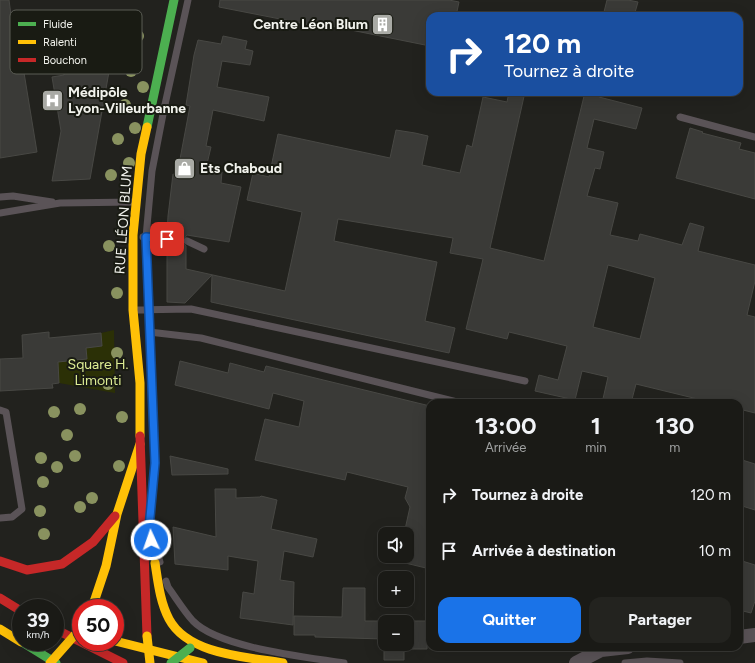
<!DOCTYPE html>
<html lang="fr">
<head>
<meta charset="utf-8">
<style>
  body { margin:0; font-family:Figtree,sans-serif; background:#23231f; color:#f1f3f6; height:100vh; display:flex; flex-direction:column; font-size:15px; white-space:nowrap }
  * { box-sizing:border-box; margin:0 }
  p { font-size:13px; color:#9fa1a1 }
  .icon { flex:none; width:22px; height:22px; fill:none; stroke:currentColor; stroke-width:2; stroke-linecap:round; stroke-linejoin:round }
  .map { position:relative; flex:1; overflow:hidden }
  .details { position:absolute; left:426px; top:399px; width:317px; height:252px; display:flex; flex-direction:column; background:#1a1a16; border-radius:12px; box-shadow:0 4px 16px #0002,0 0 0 1px #383835 }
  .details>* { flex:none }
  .guide { position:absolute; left:426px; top:12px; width:317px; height:84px; border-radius:12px; box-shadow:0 4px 16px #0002,0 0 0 1px #383835; background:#1a4fa0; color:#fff; overflow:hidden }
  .tools { position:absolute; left:378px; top:527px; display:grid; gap:8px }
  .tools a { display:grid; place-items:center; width:36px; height:36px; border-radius:8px; background:#1a1a16; box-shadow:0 4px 16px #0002,0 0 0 1px #383835; font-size:20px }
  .speed { position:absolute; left:12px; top:599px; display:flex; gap:8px; font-size:20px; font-weight:700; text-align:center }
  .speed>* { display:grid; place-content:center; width:52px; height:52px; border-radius:50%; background:#1a1a16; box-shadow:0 4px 16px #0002,0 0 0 1px #383835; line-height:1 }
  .speed small { font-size:10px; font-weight:400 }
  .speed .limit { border:6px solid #d22; background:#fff; color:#111 }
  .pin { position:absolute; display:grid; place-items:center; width:34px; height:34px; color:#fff; margin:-17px; border-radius:8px; box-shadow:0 2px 6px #0006 }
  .me { position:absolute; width:44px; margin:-22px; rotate:357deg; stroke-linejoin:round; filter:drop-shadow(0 0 3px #0008) }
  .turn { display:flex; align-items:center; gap:14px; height:84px; padding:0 12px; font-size:18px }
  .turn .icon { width:52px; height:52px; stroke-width:2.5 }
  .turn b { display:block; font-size:28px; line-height:34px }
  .eta { display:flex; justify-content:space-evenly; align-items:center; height:68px; text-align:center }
  .eta b { font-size:24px; font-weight:700; line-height:28px }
  .primary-button { display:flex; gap:8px; margin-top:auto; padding:8px 12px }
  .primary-button a { flex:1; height:46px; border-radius:12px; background:#1a73e8; color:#fff; font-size:16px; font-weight:700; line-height:46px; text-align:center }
  .primary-button a+a { background:#23231f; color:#f1f3f6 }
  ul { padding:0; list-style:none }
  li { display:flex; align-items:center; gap:12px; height:56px; padding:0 12px }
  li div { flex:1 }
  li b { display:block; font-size:15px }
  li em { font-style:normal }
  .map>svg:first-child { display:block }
  .green { fill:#2b3006 }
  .building { fill:#3a3a37; stroke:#484844; fill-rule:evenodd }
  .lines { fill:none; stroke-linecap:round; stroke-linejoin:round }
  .lane { stroke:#5a5357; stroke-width:7 }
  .street { stroke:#5a5357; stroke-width:14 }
  .fast { stroke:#4caf50; stroke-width:9 }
  .slow { stroke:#ffc107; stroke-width:9 }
  .jam { stroke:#c62828; stroke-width:9 }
  .fast-bridge { stroke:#4caf50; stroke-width:9 }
  .slow-bridge { stroke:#ffc107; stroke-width:9 }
  .tree { fill:#89925f }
  .route-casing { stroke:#114b97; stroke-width:10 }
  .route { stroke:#1a73e8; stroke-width:7 }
  .labels { text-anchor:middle; stroke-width:4; stroke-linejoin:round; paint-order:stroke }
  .poi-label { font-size:14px; font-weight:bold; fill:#f2f3ed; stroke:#191b13; text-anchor:start }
  .street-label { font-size:14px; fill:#f2f3ed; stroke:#191b13 }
  .park-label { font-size:14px; fill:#deed94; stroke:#191b13 }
  .key { fill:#191b13; stroke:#5a5c54; stroke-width:1 }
  .key-label { font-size:11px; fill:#f2f3ed }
</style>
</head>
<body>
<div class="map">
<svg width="755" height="663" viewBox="0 0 755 663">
  <rect width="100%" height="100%" fill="#22221e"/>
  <path class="green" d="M114 330 115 393 59 383 58 362 86 348 102 346 101 333Z"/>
  <path class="building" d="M0 0H9L13 30H17L37 152 0 158Z
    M220 0H449L459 2 456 16H430V46L326 25V28L219 7Z
    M607 0H628L638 2 634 16H603Z
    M118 21 90 179 52 181 61 131 52 77 64 75 69 30Z
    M223 36 247 41 245 49 253 51 250 65 222 61 217 87 269 97 264 121 213 110 206 146 211 147 207 164 218 166 217 171 222 172 221 183 241 187 229 242 187 235 182 241 186 246V269L285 291 302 212 247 200 253 173 269 177 278 134 390 158 396 130 415 133 428 136 422 165 460 173 467 145 472 147 483 97 507 102 509 92H525L490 248 544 261 585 92H601L599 97 642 108 636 129 594 119 587 148 604 152 600 169 595 168 587 196 618 203 610 235 638 241 640 234 682 245 690 223 704 227 698 251 755 265V281L747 315 755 317V413L739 409V403H714L636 384 631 403H602L608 377 582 371 575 400 535 391 539 375 558 380 567 346 509 332 507 339 466 329 483 259 450 253 453 238 338 219 334 241 437 262 425 321 455 328 449 353 211 302 212 275 185 303 167 302V244L172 239 167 234 168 216 173 174 177 175 190 106 186 105 194 55 198 40 221 44ZM608 265 655 278 640 339 593 327Z
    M690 128 703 132 702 133 741 143 739 149 755 153V199L676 178Z
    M49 332V338L101 333 102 346 86 348 87 359 58 362 59 383 52 384 53 388 0 391V359L23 358 22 335Z
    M180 361 228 373 230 363 264 372 266 366 430 406V569L397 561 398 556H407V534H404L410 507 405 498 408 487 347 472 345 480 255 460 265 419 299 427 304 401 273 393 269 409 175 385Z
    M170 456 228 469V474L172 475Z
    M739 459 755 464V510L739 505Z
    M215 489H236V498L260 497 261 496 277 500 271 529 317 539 313 557 284 551 280 580 294 582 293 625 240 618 243 592 254 594 258 561 228 556V570L175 564 173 527 216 537Z
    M739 560 755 565V601L751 613 739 610Z
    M343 588H365V621H428L427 649H404V660H384V639L315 637V635H294V616L342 617ZM385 622H407V644H385Z"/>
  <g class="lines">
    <path class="lane" d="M680 117 755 137
      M0 197 13 196 52 202
      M0 213 60 203 135 202
      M143 237 167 239
      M187 241 204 249
      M133 310 191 309 525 381
      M149 332 201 338 461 403
      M0 410 6 412 22 509 12 517 0 518
      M151 505 155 463 146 237 152 171 164 109 188 0
      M151 533 160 562
      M166 581 168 587C176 598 184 611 193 621 219 648 307 657 344 663
      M625 663 647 661 680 663"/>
    <path class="street" d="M739 637 755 635
      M576 663 601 650 628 647"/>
    <path class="fast" d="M147 127 174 0
      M22 642 56 663"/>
    <path class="slow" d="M140 436V383L133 310V235L141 154 147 127
      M155 563C158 582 160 602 169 619 188 655 248 657 283 663
      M92 608 106 566 117 514 140 444
      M0 629 21 642
      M115 641 203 663"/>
    <path class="jam" d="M140 436 147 636
      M0 561 27 570 62 564 93 542 115 516
      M0 598 21 611
      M55 629 123 663"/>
    <path class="fast-bridge" d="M171 663 190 648"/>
    <path class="slow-bridge" d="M147 636 150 663
      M50 663 81 628"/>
  </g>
  <g class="tree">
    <circle cx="138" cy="36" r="6"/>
    <circle cx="131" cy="71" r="6"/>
    <circle cx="143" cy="87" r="6"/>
    <circle cx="125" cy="105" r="6"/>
    <circle cx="135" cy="128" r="6"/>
    <circle cx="118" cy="139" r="6"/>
    <circle cx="129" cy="163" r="6"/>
    <circle cx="111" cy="175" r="6"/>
    <circle cx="109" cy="246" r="6"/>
    <circle cx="117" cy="293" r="6"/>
    <circle cx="117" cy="353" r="6"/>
    <circle cx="108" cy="384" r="6"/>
    <circle cx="80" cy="409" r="6"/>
    <circle cx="54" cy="412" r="6"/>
    <circle cx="122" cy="417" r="6"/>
    <circle cx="67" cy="435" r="6"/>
    <circle cx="75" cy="456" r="6"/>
    <circle cx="41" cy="458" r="6"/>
    <circle cx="119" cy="466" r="6"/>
    <circle cx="57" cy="467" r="6"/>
    <circle cx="43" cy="482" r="6"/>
    <circle cx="92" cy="498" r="6"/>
    <circle cx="80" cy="507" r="6"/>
    <circle cx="40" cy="511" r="6"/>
    <circle cx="44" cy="534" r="6"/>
  </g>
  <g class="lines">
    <defs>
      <path id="route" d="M151 540 149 528 155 463 146 237 167 239"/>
    </defs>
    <use href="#route" class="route-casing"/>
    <use href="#route" class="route"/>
  </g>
  <defs>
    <symbol id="building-square" viewBox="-11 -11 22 22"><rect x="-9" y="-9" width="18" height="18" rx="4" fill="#a9aaa5" stroke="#191b13"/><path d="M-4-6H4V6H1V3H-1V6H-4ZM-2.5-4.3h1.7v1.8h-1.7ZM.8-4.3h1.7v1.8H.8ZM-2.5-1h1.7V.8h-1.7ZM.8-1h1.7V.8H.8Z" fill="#fff"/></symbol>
    <symbol id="hospital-square" viewBox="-11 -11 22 22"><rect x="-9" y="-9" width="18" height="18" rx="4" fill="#a9aaa5" stroke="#191b13"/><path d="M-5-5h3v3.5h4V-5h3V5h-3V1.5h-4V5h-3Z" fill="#fff"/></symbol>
    <symbol id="shop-square" viewBox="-11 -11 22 22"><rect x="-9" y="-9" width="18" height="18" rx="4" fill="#a9aaa5" stroke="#191b13"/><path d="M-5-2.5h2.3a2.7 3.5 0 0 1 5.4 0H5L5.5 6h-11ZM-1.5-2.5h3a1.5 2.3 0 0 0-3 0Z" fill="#fff"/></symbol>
  </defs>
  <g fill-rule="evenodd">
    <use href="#building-square" x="370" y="12" width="25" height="25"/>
    <use href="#hospital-square" x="40" y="88" width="25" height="25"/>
    <use href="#shop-square" x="172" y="156" width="25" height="25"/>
  </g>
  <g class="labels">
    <g class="poi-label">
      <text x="368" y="29" text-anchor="end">Centre Léon Blum</text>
      <text x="68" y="97">Médipôle<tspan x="68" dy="16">Lyon-Villeurbanne</tspan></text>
      <text x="200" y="173">Ets Chaboud</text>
    </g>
    <g class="street-label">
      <text transform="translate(123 220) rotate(-86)" y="5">RUE LÉON BLUM</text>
    </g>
    <g class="park-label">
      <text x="98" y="369">Square H.<tspan x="98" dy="16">Limonti</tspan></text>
    </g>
  </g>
  <rect x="10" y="10" width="132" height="64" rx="6" class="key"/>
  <rect x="18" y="22" width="18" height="4" fill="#4caf50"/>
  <rect x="18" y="40" width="18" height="4" fill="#ffc107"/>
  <rect x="18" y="58" width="18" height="4" fill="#c62828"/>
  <g class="key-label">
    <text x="43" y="28">Fluide</text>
    <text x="43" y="46">Ralenti</text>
    <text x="43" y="64">Bouchon</text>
  </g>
</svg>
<div class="tools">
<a><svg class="icon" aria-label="sound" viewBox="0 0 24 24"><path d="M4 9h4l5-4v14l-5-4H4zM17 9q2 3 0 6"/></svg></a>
<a>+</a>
<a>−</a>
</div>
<div class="speed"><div>39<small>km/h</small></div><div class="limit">50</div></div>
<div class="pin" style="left:167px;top:239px;background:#d93025"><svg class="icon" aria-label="arrive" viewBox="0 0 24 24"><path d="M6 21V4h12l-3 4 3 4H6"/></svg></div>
<svg class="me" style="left:151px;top:540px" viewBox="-20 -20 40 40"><circle r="17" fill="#1a73e8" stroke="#fff" stroke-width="3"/><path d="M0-11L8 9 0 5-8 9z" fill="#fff"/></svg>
<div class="guide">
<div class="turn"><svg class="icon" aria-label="right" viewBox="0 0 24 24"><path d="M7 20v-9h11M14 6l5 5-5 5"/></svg><div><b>120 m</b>Tournez à droite</div></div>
</div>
<section class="details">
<div class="eta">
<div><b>13:00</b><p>Arrivée</p></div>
<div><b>1</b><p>min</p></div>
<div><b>130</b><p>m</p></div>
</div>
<ul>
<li><svg class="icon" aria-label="right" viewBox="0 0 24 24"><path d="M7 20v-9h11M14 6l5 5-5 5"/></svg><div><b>Tournez à droite</b></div><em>120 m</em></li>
<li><svg class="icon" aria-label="arrive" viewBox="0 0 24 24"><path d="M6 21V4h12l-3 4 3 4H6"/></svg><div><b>Arrivée à destination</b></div><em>10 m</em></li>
</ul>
<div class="primary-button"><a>Quitter</a><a>Partager</a></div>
</section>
</div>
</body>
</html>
